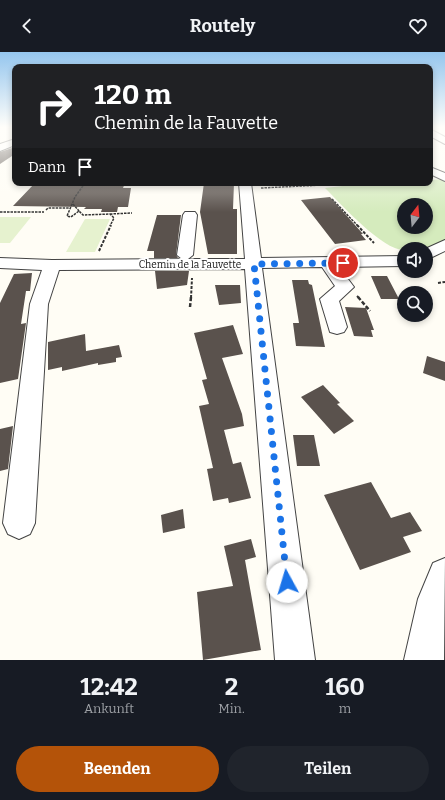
<!DOCTYPE html>
<html lang="de">
<head>
<meta charset="utf-8">
<style>
  body { margin:0; font-family:Bitter,serif; background:#20242c; color:#f1f3f6; height:100vh; display:flex; flex-direction:column; font-size:15px; white-space:nowrap }
  * { box-sizing:border-box; margin:0 }
  p { font-size:13px; color:#9ea1a6 }
  .icon { flex:none; width:22px; height:22px; fill:none; stroke:currentColor; stroke-width:2; stroke-linecap:round; stroke-linejoin:round }
  .map { position:relative; height:608px; overflow:hidden }
  .sheet { display:flex; flex-direction:column; background:#171b24; flex:1 }
  .sheet>* { flex:none }
  .hud { position:absolute; left:12px; top:12px; width:421px; height:122px; border-radius:8px; box-shadow:0 2px 6px #0003; background:#202124; color:#fff; overflow:hidden }
  .needle { width:26px; rotate:16deg }
  .fabs { position:absolute; left:397px; top:146px; display:grid; gap:8px }
  .fabs a { display:grid; place-items:center; width:36px; height:36px; border-radius:50%; background:#171b24; box-shadow:0 2px 6px #0003; font-size:20px }
  .pin { position:absolute; display:grid; place-items:center; width:34px; height:34px; color:#fff; margin:-17px; border:2px solid #fff; border-radius:50%; box-shadow:0 1px 4px #0007 }
  .me { position:absolute; width:44px; margin:-22px; rotate:354deg; stroke-linejoin:round; filter:drop-shadow(0 0 3px #0008) }
  .turn { display:flex; align-items:center; gap:14px; height:84px; padding:0 16px; font-size:18px }
  .turn .icon { width:52px; height:52px; stroke-width:2.5 }
  .turn b { display:block; font-size:28px; line-height:34px }
  .then { display:flex; align-items:center; height:38px; padding:0 16px; background:#0003; gap:8px; font-size:15px }
  .eta { display:flex; justify-content:space-evenly; align-items:center; height:68px; text-align:center }
  .eta b { font-size:24px; font-weight:700; line-height:28px }
  .button { display:flex; gap:8px; margin-top:auto; padding:8px 16px }
  .button a { flex:1; height:46px; border-radius:24px; background:#b45309; color:#fff; font-size:16px; font-weight:700; line-height:46px; text-align:center }
  .button a+a { background:#20242c; color:#f1f3f6 }
  header { display:flex; justify-content:space-between; align-items:center; height:52px; padding:0 16px; background:#171b24; font-size:18px; font-weight:700 }
  .map>svg:first-child { display:block }
  .green { fill:#d5ebbd; fill-rule:evenodd }
  .pitch { fill:#e6f2cf }
  .building { fill:#5a524d }
  .lines { fill:none; stroke-linecap:round; stroke-linejoin:round }
  .minor-casing { stroke:#444; stroke-width:2 }
  .path-far2 { stroke:#333; stroke-width:1.5; stroke-dasharray:2.5 1; stroke-linecap:butt }
  .path-far1 { stroke:#333; stroke-width:2; stroke-dasharray:3 1.5; stroke-linecap:butt }
  .path { stroke:#333; stroke-width:2.5; stroke-dasharray:4 2; stroke-linecap:butt }
  .minor { fill:#fff; fill-rule:evenodd }
  .route { stroke:#1a73e8; stroke-width:7; stroke-dasharray:0 12.6 }
  .labels { text-anchor:middle; stroke-width:4; stroke-linejoin:round; paint-order:stroke }
  .far-street-label { font-size:10px; fill:#111; stroke:#fff }
</style>
</head>
<body>
<header><svg class="icon" aria-label="back" viewBox="0 0 24 24"><path d="M15 5l-7 7 7 7"/></svg>Routely<svg class="icon" aria-label="heart" viewBox="0 0 24 24"><path d="M12 20l-8-8c-3-5 5-10 8-4 3-6 11-1 8 4z"/></svg></header>
<div class="map">
<svg width="445" height="608" viewBox="0 0 445 608">
  <rect width="100%" height="100%" fill="#fffdf5"/>
  <path class="green" d="M445 127V189C431 195 418 198 404 198 382 198 341 152 325 136L369 131H430V128ZM404 153H426V175H404Z"/>
  <path class="pitch" d="M0 165H31L10 191H0Z
    M85 167H110L95 200H66Z"/>
  <path class="building" d="M15 95V102L0 112V100Z
    M35 131H125L123 136H131L128 155H118L117 160H101L102 157H84L86 155 13 154Z
    M204 131H234L233 157H237V202H208L200 160Z
    M330 145 363 182H361L366 188 335 192 301 148Z
    M157 163H181L176 203 178 206H154V199H147Z
    M155 219H189L187 233 157 237Z
    M32 221 30 239H26L21 272 26 271 18 327 0 331V251L14 222Z
    M371 224H387L399 247H381Z
    M292 228H308L309 232 312 233 325 295 296 294 293 271H299Z
    M215 233H240L241 251 219 253Z
    M345 255 366 256 374 278H371L373 285 354 284Z
    M233 273 243 302 222 306 242 362 244 374 224 378 233 412 241 410 251 446 229 451 228 446 213 449 207 417 213 416 199 354 209 352 202 328 207 327 194 281Z
    M85 282 86 299 119 293 122 305 116 306V310L98 313V311L62 319V315L48 318V290Z
    M427 304 445 310V329L423 321Z
    M323 333 340 351 337 352 354 369 334 382 301 345Z
    M13 374 8 417 0 419V377Z
    M293 383H314L320 414H297Z
    M371 430 391 466 410 460 422 479 403 485 411 500 360 518 324 443Z
    M183 457 185 476 163 481 161 463Z
    M251 487 256 505 245 508 261 598 203 608 197 540 233 534 224 494Z"/>
  <g class="lines">
    <defs>
      <path id="minor" d="M430 77 445 85V92L430 84Z
        M15 87V93L0 99V92Z
        M430 115 445 121V129L430 122Z
        M239 131H251L261 206 404 204V214L339 215 354 235 339 249 347 275 344 280 337 282 330 280 320 247 335 234 322 215 262 216 315 608H275L245 217 59 218 48 252 35 471 30 482 19 487 8 482 3 471 30 252 42 218 0 216V206L52 208 182 207 177 203 183 163 185 160H195L197 163 193 203 188 207H245Z
        M445 188V199L426 208 425 197Z
        M445 506 444 608H404L418 547 433 511Z"/>
    </defs>
    <use href="#minor" class="minor-casing"/>
    <path class="path-far2" d="M85 131 75 145 67 164 71 165 79 159 83 163 110 162 114 166 110 174
      M261 136 344 132
      M332 147 358 174
      M73 152 79 159
      M46 158 48 156H71
      M0 160H44
      M110 162 132 161"/>
    <path class="path-far1" d="M357 173 374 191
      M99 199 111 173
      M438 231 445 230
      M357 244 359 246
      M191 246 192 226"/>
    <path class="path" d="M358 245 370 259
      M190 255 191 245"/>
    <use href="#minor" class="minor"/>
  </g>
  <linearGradient id="sky" x2="0" y2="1"><stop stop-color="#95c6ee"/><stop offset="0.47" stop-color="#fffefa"/><stop offset="1" stop-color="#fffefa" stop-opacity="0"/></linearGradient>
  <rect width="445" height="160" fill="url(#sky)"/>
  <g class="lines">
    <path class="route" d="M287 530 254 212 343 211"/>
  </g>
  <g class="labels">
    <g class="far-street-label">
      <text x="190" y="216">Chemin de la Fauvette</text>
    </g>
  </g>
</svg>
<div class="fabs">
<a><svg class="needle" viewBox="-14 -14 28 28"><path d="M0-13l5 13h-10z" fill="#e53935"/><path d="M0 13l5-13h-10z" fill="#9ea1a6"/></svg></a>
<a><svg class="icon" aria-label="sound" viewBox="0 0 24 24"><path d="M4 9h4l5-4v14l-5-4H4zM17 9q2 3 0 6"/></svg></a>
<a><svg class="icon" aria-label="search" viewBox="0 0 24 24"><circle cx="10" cy="10" r="6"/><path d="M15 15l6 6"/></svg></a>
</div>
<div class="pin" style="left:343px;top:211px;background:#d93025"><svg class="icon" aria-label="arrive" viewBox="0 0 24 24"><path d="M6 21V4h12l-3 4 3 4H6"/></svg></div>
<svg class="me" style="left:287px;top:530px" viewBox="-20 -20 40 40"><circle r="19" fill="#fff"/><path d="M0-13L10 11 0 6-10 11z" fill="#1a73e8"/></svg>
<div class="hud">
<div class="turn"><svg class="icon" aria-label="right" viewBox="0 0 24 24"><path d="M7 20v-9h11M14 6l5 5-5 5"/></svg><div><b>120 m</b>Chemin de la Fauvette</div></div>
<div class="then">Dann<svg class="icon" aria-label="arrive" viewBox="0 0 24 24"><path d="M6 21V4h12l-3 4 3 4H6"/></svg></div>
</div>
</div>
<section class="sheet">
<div class="eta">
<div><b>12:42</b><p>Ankunft</p></div>
<div><b>2</b><p>Min.</p></div>
<div><b>160</b><p>m</p></div>
</div>
<div class="button"><a>Beenden</a><a>Teilen</a></div>
</section>
</body>
</html>
